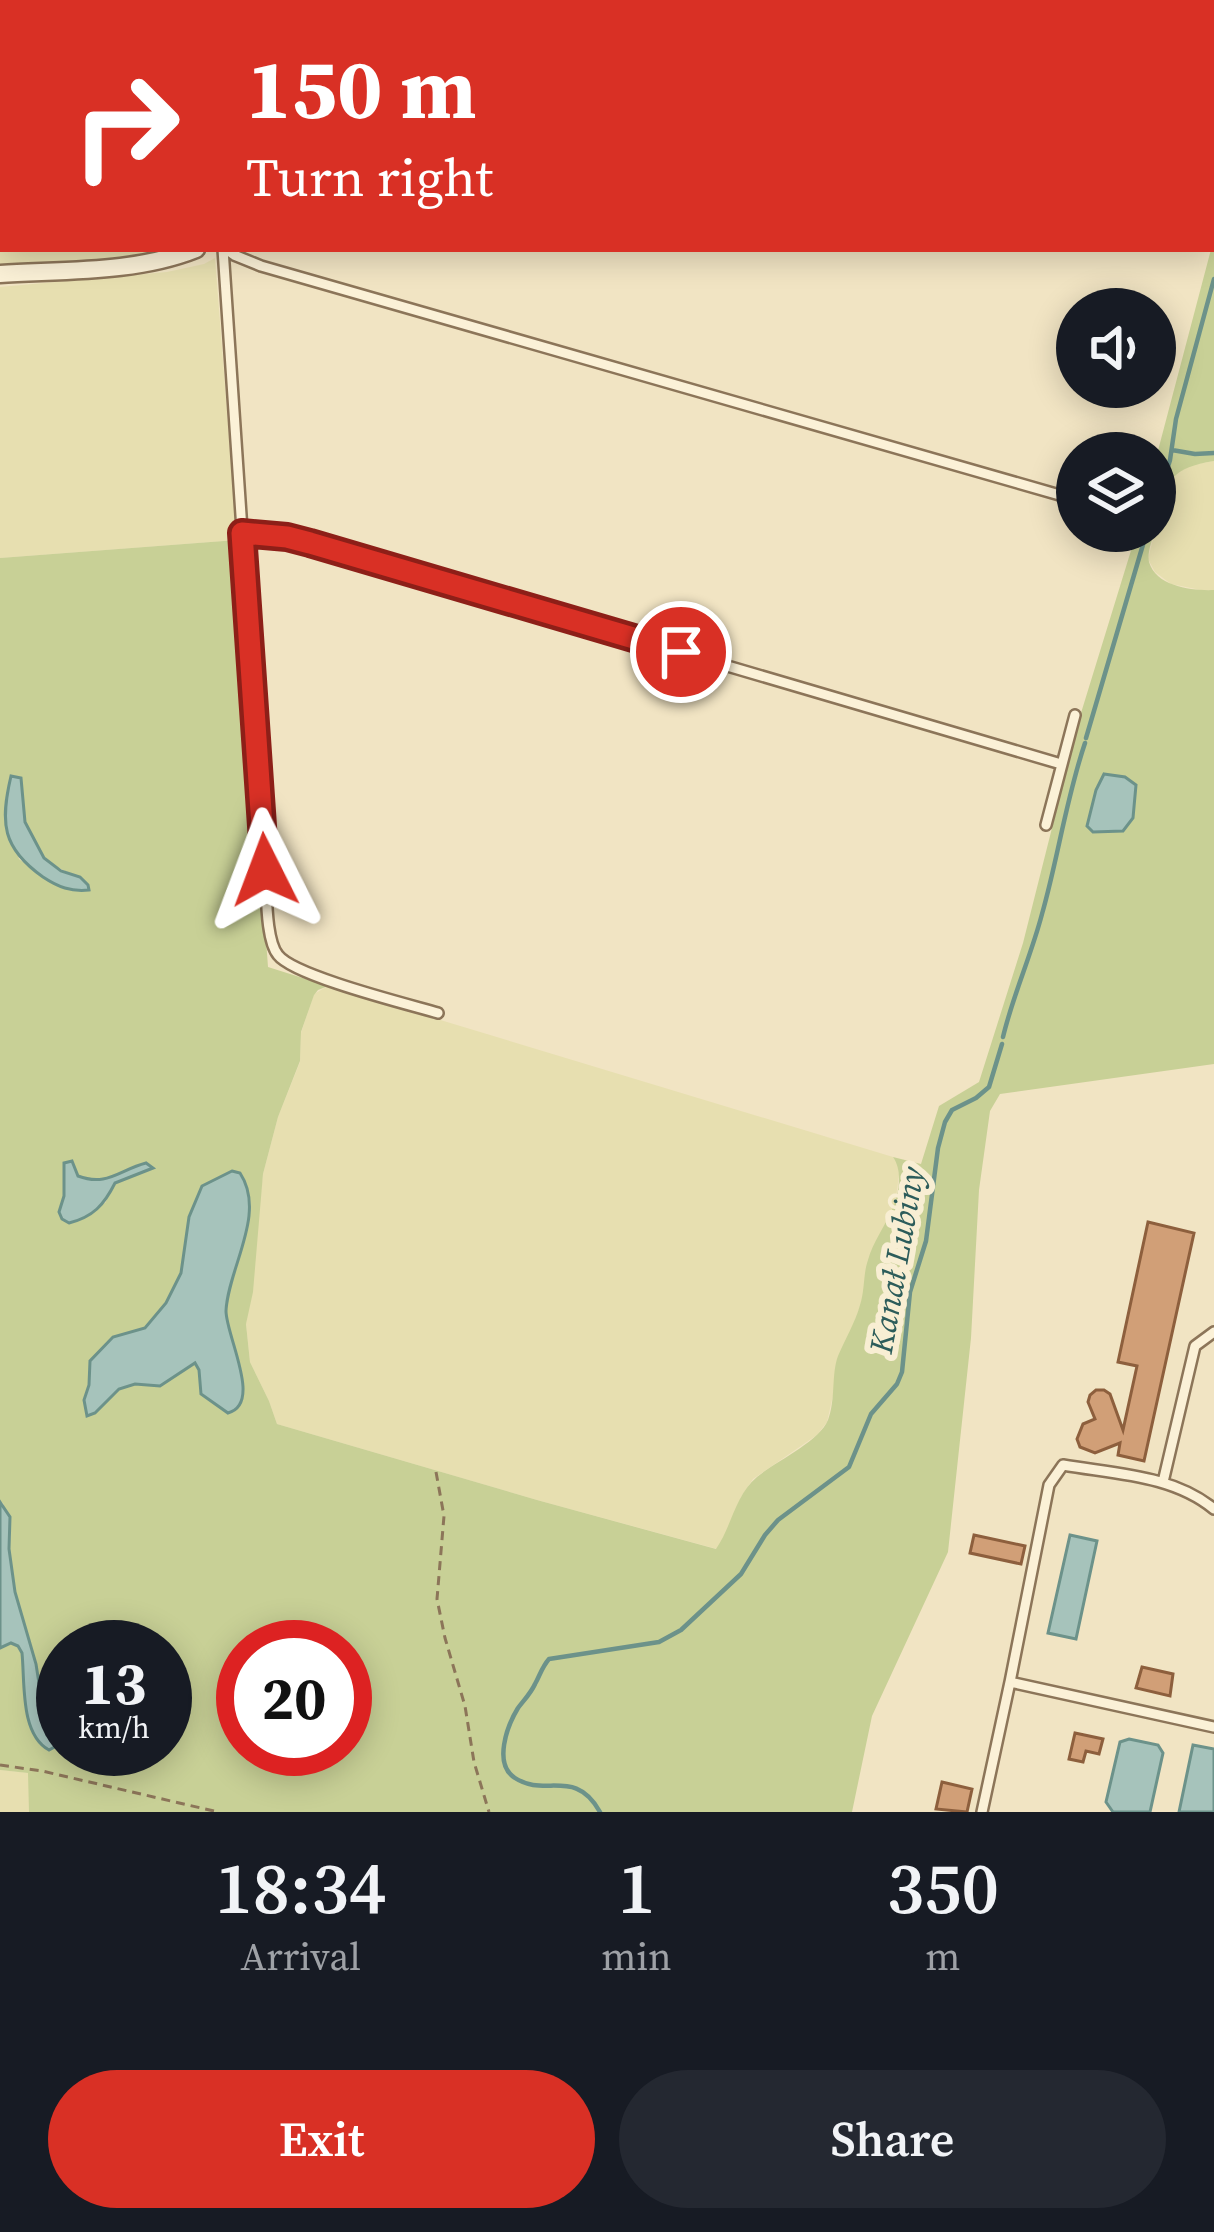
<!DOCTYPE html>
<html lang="en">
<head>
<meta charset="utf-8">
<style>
  body { margin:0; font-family:"Source Serif 4",serif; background:#242831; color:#f1f3f6; height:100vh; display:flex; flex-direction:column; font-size:45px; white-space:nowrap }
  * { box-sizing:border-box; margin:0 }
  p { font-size:39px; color:#9ea1a6 }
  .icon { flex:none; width:66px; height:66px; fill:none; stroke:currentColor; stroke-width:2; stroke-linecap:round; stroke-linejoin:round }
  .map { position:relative; height:1812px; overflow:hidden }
  .sheet { display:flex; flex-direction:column; background:#171b24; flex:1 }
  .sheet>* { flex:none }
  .top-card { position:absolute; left:0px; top:0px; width:1215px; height:252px; box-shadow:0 6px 30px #0003; background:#d93025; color:#fff; overflow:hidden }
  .fabs { position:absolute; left:1056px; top:288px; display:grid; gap:24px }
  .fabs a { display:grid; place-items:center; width:120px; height:120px; border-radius:50%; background:#171b24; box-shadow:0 6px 30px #0003; font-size:60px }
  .speed { position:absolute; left:36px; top:1620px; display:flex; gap:24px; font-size:60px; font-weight:700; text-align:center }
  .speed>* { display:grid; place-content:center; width:156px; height:156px; border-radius:50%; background:#171b24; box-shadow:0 6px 30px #0003; line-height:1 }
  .speed small { font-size:30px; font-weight:400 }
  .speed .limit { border:18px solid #d22; background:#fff; color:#111 }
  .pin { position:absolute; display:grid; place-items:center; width:102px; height:102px; color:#fff; margin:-51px; border:6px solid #fff; border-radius:50%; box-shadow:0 3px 12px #0007 }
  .me { position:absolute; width:132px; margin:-66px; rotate:357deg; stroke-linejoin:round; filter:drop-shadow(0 0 9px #0008) }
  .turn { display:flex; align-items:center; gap:42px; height:252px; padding:0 48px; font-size:54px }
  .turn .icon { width:156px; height:156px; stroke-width:2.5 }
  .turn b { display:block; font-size:84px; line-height:102px }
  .eta { display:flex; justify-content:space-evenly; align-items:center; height:204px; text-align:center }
  .eta b { font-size:72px; font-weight:600; line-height:84px }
  .button { display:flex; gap:24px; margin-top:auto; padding:24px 48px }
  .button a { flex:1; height:138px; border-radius:72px; background:#d93025; color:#fff; font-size:48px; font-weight:600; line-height:138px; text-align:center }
  .button a+a { background:#242831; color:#f1f3f6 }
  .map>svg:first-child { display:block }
  .farmland { fill:#e7dfb0 }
  .green { fill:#c8d096; fill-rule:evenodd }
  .water { fill:#a6c3bb; stroke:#6c928a; stroke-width:3 }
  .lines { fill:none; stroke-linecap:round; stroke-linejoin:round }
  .stream { stroke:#6c928a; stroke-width:4.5 }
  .building { fill:#d19f77; stroke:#8d5f3d; stroke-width:3 }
  .lane-casing { stroke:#8c7559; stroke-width:14 }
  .street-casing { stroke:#8c7559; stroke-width:21 }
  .path { stroke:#8c7559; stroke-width:3; stroke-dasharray:9 6; stroke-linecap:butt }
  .lane { stroke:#fbf1d7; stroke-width:9 }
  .street { stroke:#fbf1d7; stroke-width:16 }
  .route-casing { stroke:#8d1f18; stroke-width:30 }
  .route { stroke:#d93025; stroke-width:21 }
  .labels { text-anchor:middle; stroke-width:12; stroke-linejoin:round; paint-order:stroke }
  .water-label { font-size:33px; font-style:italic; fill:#2c5c5a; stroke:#f8eed3 }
</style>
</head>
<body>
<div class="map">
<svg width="1214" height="1812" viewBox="0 0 1214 1812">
  <rect width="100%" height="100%" fill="#f1e4c3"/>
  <path class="farmland" d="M0 0H196L197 3H3V249H184L155 257 0 269Z
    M820 0H1214V66L1212 3H815Z
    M215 258 237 540 0 558V287L167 272 204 264Z
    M1214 461V590L1206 591 1171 584 1155 572 1148 559 1161 507 1176 473 1190 465Z
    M328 986 893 1157 898 1162 899 1175 895 1204 852 1330 838 1357 836 1382 827 1422 817 1435 753 1479 741 1497 725 1536 717 1549 537 1500 277 1424 269 1401 250 1362 246 1324 263 1174 278 1117 300 1062 301 1033 314 994Z
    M0 1770 29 1773V1812H0Z"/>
  <path class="green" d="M196 0H790L784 3H197Z
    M1214 238V461C1164 469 1167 485 1155 530V462Z
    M1137 531H1155C1152 540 1147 553 1149 562 1156 587 1194 591 1214 590V1064L1000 1094 990 1111 979 1190 971 1338 948 1552 872 1716 852 1812H29L28 1773 0 1770V1648L11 1643C14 1645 17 1646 20 1649 23 1654 30 1721 33 1735L60 1737 47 1735 36 1664 15 1592 9 1549 11 1533 3 1503 0 1502V558L237 540 268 967 328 986 318 990 314 995 301 1032 300 1061 278 1117 263 1174 253 1292 246 1324 250 1362 269 1401 277 1424 537 1500 716 1549C732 1526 735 1495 757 1477 776 1461 819 1442 828 1420 836 1399 831 1375 838 1356 845 1339 855 1323 860 1305 865 1290 863 1274 868 1260 873 1242 885 1226 892 1210 899 1194 903 1171 893 1157L921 1164 939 1106 979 1082 1023 943 1081 713ZM1104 774 1125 777 1136 785 1133 818 1123 831 1093 832C1093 810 1094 794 1104 774ZM12 776 21 779C23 789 22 797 22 807 22 842 50 868 80 877L54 884 19 859 5 806ZM138 1165 151 1169 115 1183 105 1203 59 1212 64 1196 78 1177C103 1186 115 1176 138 1165ZM249 1197 242 1247 229 1289 226 1314 230 1340 242 1371 201 1394 199 1370 195 1363 160 1386 135 1384 84 1400 89 1385 90 1361 113 1337 145 1328 166 1303 181 1273 189 1217ZM63 1647H165V1749H63ZM243 1647H345V1749H243Z"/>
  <path class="water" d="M1104 774 1125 777 1136 785 1133 818 1123 831 1093 832 1087 826 1096 790Z
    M11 776 21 778 25 822 44 858 61 871 80 877 88 885 89 890C71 892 58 887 43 877 2 848 0 823 11 776Z
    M72 1161 78 1176C107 1187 119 1170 146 1163L153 1168 115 1183C104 1205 93 1217 69 1223L62 1219 59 1212 64 1196V1163Z
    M232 1171 240 1173C267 1214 228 1268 226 1311 226 1336 263 1404 228 1413L201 1394 199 1370 195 1363 160 1386 135 1384 119 1389 95 1413 87 1416 84 1400 89 1385 90 1361 113 1337 145 1328 166 1303 181 1273 189 1217 202 1186Z
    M0 1502 10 1517 9 1549 15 1592 36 1664 47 1735 61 1737 58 1745 49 1750C20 1734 25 1683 22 1653L18 1646 11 1643 0 1648Z
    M1070 1535 1097 1541 1076 1639 1048 1633Z
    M1129 1739 1158 1745 1163 1753 1150 1812H1113L1106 1802 1120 1742Z
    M1193 1745 1214 1749V1812H1179Z"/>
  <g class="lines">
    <path class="stream" d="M770 3 777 0
      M1172 450 1195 454 1214 453
      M1155 508 1170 460 1176 419 1214 279
      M1086 738 1147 531
      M1003 1037C1013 995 1031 956 1042 914 1058 858 1066 799 1085 743
      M600 1812C575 1767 545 1798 515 1778 493 1764 507 1726 518 1708 524 1700 531 1693 535 1684 540 1675 542 1667 549 1659L659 1642 681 1630 741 1574 765 1535 778 1520 849 1467 871 1414 897 1384 902 1372 910 1292 926 1241 938 1148 945 1122 952 1110 976 1098 989 1087 1002 1044"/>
  </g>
  <path class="building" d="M1148 1222 1194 1233 1144 1461 1118 1455 1120 1443 1095 1453 1080 1447 1077 1439 1083 1424 1095 1419 1088 1402 1090 1395 1096 1390H1104L1110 1394 1123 1430 1137 1366 1118 1362Z
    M974 1535 1025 1546 1021 1564 970 1553Z
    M1142 1667 1173 1674 1170 1696 1136 1688Z
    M1075 1733 1103 1739 1099 1754 1086 1751 1083 1762 1069 1759Z
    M942 1782 972 1789 967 1812 936 1809Z"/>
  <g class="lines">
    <defs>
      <path id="lane" d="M223 249 265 870C267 890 265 939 278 955 294 976 407 1004 438 1013
        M226 249 234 255 261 266 1077 500
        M242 533 287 537 309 543 1061 764
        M1046 825 1075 715
        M1163 1482 1195 1346 1214 1332
        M1010 1682 1049 1485 1063 1465C1115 1474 1173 1475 1214 1509
        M982 1812 1010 1682 1214 1727"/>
      <path id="street" d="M790 3 796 0
        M0 274C64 270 136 273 196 249"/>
    </defs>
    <use href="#lane" class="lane-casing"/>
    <use href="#street" class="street-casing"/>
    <path class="path" d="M200 0 201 3
      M436 1472 444 1516 437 1599 445 1638 465 1706 474 1762 489 1812
      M0 1765 42 1771 218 1812"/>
    <use href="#lane" class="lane"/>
    <use href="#street" class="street"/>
  </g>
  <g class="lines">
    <defs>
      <path id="route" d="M265 870 242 533 287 537 310 543 681 652"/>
    </defs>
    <use href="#route" class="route-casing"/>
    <use href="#route" class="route"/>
  </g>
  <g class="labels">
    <g class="water-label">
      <text transform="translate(896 1260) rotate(-80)" y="12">Kanał Lubiny</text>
    </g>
  </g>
</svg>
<div class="fabs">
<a><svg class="icon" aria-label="sound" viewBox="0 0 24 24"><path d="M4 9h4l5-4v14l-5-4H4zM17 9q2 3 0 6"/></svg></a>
<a><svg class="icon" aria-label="layers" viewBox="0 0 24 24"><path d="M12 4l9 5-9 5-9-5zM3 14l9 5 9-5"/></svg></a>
</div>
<div class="speed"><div>13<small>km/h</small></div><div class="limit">20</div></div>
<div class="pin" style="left:681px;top:652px;background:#d93025"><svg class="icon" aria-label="arrive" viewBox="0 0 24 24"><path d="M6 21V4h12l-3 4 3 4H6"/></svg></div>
<svg class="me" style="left:265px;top:870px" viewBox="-20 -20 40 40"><path d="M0-17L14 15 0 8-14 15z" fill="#d93025" stroke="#fff" stroke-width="4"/></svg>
<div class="top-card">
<div class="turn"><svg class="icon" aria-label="right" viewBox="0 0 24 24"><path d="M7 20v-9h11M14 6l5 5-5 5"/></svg><div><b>150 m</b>Turn right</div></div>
</div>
</div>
<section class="sheet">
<div class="eta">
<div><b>18:34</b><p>Arrival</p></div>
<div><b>1</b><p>min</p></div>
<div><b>350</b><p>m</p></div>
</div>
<div class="button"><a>Exit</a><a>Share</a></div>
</section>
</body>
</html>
